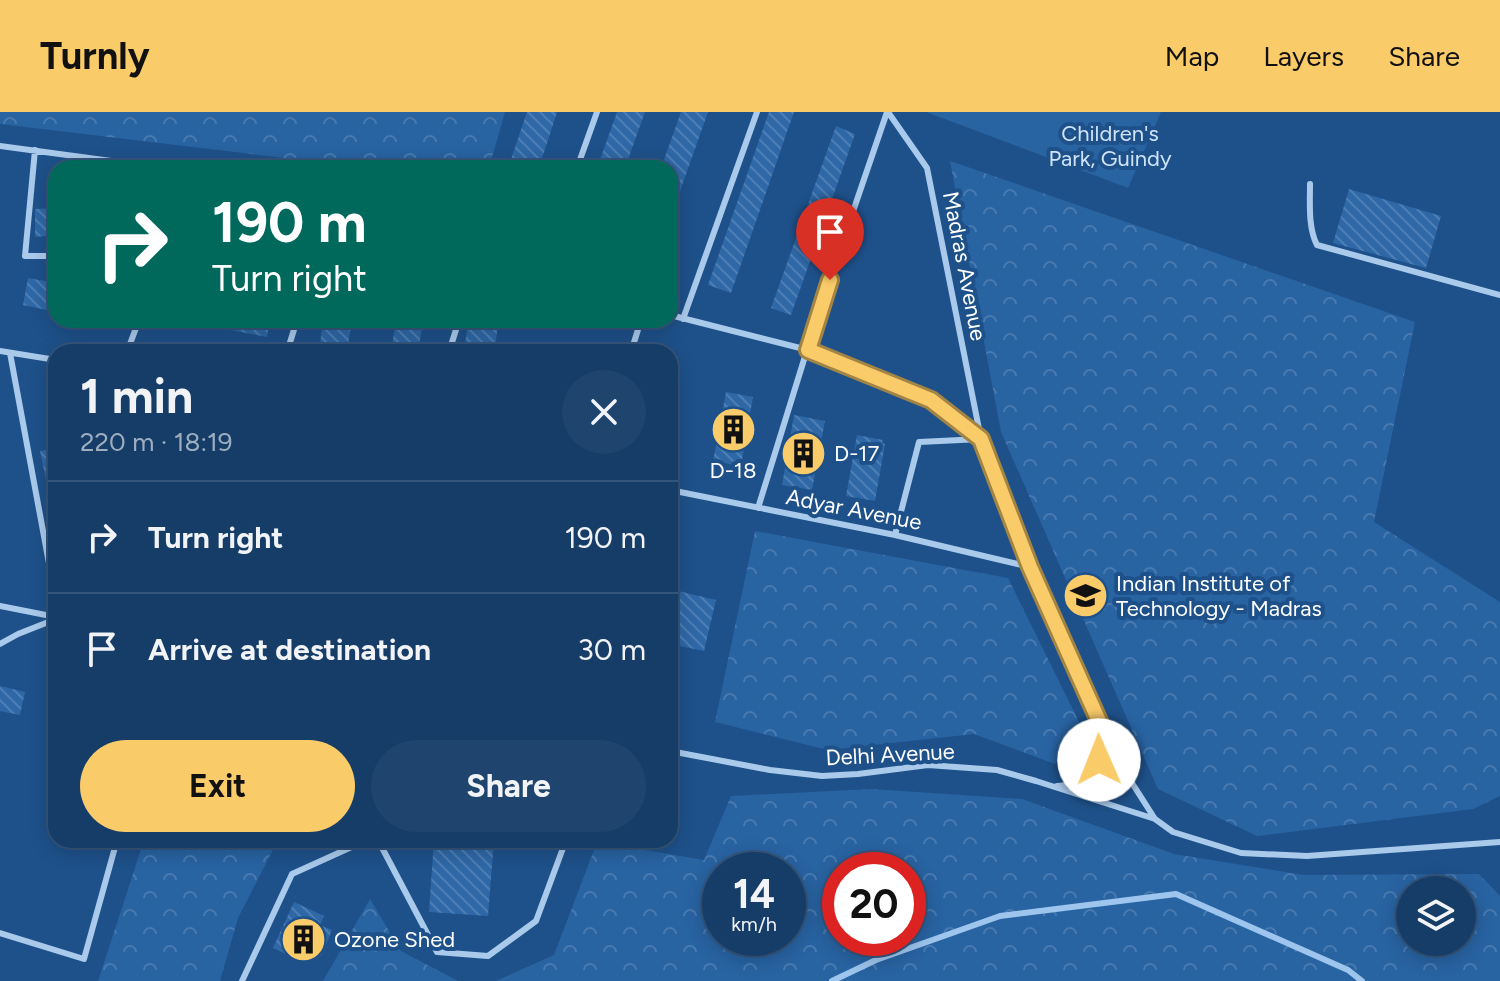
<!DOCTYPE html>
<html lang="en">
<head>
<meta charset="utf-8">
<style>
  body { margin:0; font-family:Figtree,sans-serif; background:#1f446e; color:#f1f3f6; height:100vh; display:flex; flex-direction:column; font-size:30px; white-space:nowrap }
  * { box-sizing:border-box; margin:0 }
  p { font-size:26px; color:#9eaec0 }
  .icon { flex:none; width:44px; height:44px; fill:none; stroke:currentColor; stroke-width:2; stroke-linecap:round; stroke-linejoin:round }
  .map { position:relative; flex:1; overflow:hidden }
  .drawer { position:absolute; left:48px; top:232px; width:630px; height:504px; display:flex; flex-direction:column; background:#163d68; border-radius:24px; box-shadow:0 4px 20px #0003,0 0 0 2px #35567c }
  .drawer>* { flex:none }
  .top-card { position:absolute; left:48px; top:48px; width:630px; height:168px; border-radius:24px; box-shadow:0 4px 20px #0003,0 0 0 2px #35567c; background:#00695c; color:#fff; overflow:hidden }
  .tools { position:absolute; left:1396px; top:764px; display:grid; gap:16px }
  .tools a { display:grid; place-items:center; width:80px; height:80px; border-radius:50%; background:#163d68; box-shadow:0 4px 20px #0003,0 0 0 2px #35567c; font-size:40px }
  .speed { position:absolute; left:702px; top:740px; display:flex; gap:16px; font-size:40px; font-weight:700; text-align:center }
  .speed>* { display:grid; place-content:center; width:104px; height:104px; border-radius:50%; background:#163d68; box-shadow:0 4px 20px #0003,0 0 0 2px #35567c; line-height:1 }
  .speed small { font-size:20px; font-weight:400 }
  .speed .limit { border:12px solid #d22; background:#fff; color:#111 }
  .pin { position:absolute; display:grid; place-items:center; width:68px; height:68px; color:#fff; margin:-82px -34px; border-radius:50% 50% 50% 0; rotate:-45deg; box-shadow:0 0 8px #0007 }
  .pin .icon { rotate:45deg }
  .me { position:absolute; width:88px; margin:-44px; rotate:359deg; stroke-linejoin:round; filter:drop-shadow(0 0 6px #0008) }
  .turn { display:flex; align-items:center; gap:28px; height:168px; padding:0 32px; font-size:36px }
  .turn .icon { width:104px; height:104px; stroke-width:2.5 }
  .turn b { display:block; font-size:56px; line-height:68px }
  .round { display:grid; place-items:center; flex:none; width:84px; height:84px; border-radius:42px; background:#1f446e }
  .overview { display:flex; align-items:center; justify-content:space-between; height:136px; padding:0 32px }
  h1 { font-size:48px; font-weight:700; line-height:60px }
  .button { display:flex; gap:16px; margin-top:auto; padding:16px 32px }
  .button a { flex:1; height:92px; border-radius:48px; background:#facb69; color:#111; font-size:32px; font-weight:700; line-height:92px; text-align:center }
  .button a+a { background:#1f446e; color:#f1f3f6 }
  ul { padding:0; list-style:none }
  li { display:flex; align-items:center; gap:24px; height:112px; padding:0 32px; border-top:2px solid #35567c }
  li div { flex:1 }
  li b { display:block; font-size:30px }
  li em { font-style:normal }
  header { display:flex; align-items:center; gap:48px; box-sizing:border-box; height:112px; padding:0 40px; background:#facb69; color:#111 }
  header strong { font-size:38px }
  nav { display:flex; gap:44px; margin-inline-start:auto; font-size:28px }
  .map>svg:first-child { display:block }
  .forest { fill:url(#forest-crowns); fill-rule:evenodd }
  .park { fill:#2863a2 }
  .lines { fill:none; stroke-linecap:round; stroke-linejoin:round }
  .stream { stroke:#9dc5ed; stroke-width:6 }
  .building { fill:url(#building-back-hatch) }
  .service { stroke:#aacaec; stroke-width:6 }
  .route-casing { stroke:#a28444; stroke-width:20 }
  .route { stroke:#facb69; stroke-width:14 }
  .labels { text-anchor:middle; stroke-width:8; stroke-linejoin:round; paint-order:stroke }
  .park-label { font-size:22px; fill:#cfe3f8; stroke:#1e518a }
  .street-label { font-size:22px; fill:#fff; stroke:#1e518a }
  .poi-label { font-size:22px; fill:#fff; stroke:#1e518a; text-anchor:start }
</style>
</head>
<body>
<header>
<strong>Turnly</strong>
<nav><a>Map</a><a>Layers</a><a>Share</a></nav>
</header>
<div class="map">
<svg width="1500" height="869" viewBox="0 0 1500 869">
  <defs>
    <pattern id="forest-crowns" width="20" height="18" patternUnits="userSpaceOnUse" patternTransform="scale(2)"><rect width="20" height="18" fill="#2863a2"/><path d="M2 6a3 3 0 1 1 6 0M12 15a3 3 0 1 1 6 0" fill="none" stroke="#487ab0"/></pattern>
    <pattern id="building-back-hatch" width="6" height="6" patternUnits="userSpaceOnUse" patternTransform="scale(2)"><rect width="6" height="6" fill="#2e68a7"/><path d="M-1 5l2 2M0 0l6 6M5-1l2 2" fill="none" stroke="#4d7fb4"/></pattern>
  </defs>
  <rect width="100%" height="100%" fill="#1e518a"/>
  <path class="forest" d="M0 0H505L489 56H330L301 48 0 12Z
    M950 49 1415 210 1374 410 1500 490V684L1473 697 1257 724 1158 677 1001 320Z
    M755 419 1008 466 1085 622 1055 652 974 622 828 638 715 610Z
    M872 677 1022 687 1174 742 1304 763 1479 762 1500 784V869H496L554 843 597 730 704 748 731 684ZM788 758V826H720V758ZM840 758H908V826H840ZM1410 778H1462V830H1410Z
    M144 728H285L277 730 238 806 220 869H98Z
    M370 787 401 839 458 869H323Z"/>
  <path class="park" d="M926 0H1161L1128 76Z"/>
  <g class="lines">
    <path class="stream" d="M832 869 876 848 1000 804 1176 782 1348 858 1362 869"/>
  </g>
  <path class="building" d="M527 0H557L539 56H508Z
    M617 0H645L625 56H597Z
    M681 0H708L672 102H670V56H661Z
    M769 0H794L731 181 708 173Z
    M836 14 855 22 791 203 771 196Z
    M1349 77 1441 104 1426 156 1333 131Z
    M56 96V123L35 125V97Z
    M28 166 56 171V200L23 193Z
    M216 208H270L267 225 215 215Z
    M323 208H352L347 240H319Z
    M396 208H423L418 240H391Z
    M468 210 498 214 494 240H464Z
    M726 280 753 285 741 354 713 349Z
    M794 303 825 309 812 378 782 373Z
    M857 323 883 328 882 331 885 332 875 389 846 384Z
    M56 336V381L49 382 40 339Z
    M670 477 716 488 704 539 670 532Z
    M0 574 25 580 20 603 0 599Z
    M434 728H494L488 804 429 800Z
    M294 790 324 804 320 813 332 818 321 844 306 837 301 849 273 836Z"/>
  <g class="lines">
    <path class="service" d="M888 0 927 56 981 327 919 330 895 423
      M0 34 163 56
      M35 38 25 144H56
      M577 56 597 0
      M1310 72C1310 91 1308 116 1317 133L1500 183
      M670 203 808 238 931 288 981 327 1030 455 1116 646 1155 707
      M683 207 757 0
      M0 239 56 248
      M127 240 139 208
      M287 240 297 208
      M449 240 459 208
      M631 240 641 208
      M10 241 56 489
      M670 378 895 423 1030 455
      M758 396 820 196 887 0
      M0 494 56 505
      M0 532 18 522 56 507
      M670 639 770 658 822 664 858 662 928 653 997 658 1036 669 1155 707 1173 720 1241 741 1307 744 1500 730
      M1057 674C1091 672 1103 656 1103 622
      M378 728 437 840 488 844 536 809 566 728
      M0 821 84 847 117 728
      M242 869 292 762 367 728"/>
  </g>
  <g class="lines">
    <defs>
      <path id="route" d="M830 168 808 238 931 288 981 327 1030 455 1103 618V631L1099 648"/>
    </defs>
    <use href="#route" class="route-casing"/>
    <use href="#route" class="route"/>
  </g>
  <defs>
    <symbol id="building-disc" viewBox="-11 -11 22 22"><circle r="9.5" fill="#facb69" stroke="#1e518a"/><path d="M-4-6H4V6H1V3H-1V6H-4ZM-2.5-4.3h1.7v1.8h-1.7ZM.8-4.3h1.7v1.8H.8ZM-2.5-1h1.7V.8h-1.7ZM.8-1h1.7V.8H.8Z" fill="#111"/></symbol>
    <symbol id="university-disc" viewBox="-11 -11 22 22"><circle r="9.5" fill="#facb69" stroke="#1e518a"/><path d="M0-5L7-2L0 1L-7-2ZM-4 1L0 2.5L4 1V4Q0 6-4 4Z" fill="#111"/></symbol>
  </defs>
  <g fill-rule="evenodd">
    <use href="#building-disc" x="708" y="292" width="51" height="51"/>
    <use href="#building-disc" x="778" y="316" width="51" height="51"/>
    <use href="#university-disc" x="1060" y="458" width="51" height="51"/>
    <use href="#building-disc" x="278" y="802" width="51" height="51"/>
  </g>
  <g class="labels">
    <g class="park-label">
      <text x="1110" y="29">Children's<tspan x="1110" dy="25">Park, Guindy</tspan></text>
    </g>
    <g class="street-label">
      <text transform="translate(965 154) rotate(79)" y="8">Madras Avenue</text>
      <text transform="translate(854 397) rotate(11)" y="8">Adyar Avenue</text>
      <text transform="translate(890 642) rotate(-3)" y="8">Delhi Avenue</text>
    </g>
    <g class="poi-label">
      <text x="834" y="349">D-17</text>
      <text x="733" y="366" text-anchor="middle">D-18</text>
      <text x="1116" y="479">Indian Institute of<tspan x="1116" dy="25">Technology - Madras</tspan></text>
      <text x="334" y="835">Ozone Shed</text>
    </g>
  </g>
</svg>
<div class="tools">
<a><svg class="icon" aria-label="layers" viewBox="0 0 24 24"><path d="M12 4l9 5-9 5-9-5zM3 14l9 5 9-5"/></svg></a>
</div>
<div class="speed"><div>14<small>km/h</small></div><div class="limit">20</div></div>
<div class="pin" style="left:830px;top:168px;background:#d93025"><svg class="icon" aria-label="arrive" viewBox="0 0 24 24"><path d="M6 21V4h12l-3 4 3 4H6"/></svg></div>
<svg class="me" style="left:1099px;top:648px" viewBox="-20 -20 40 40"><circle r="19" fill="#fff"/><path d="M0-13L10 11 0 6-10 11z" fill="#facb69"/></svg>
<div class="top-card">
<div class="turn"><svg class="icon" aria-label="right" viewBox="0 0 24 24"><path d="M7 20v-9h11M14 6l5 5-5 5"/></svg><div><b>190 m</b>Turn right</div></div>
</div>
<section class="drawer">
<div class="overview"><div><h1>1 min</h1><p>220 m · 18:19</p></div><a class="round"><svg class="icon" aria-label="close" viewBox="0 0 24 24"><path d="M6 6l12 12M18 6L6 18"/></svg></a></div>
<ul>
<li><svg class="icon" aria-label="right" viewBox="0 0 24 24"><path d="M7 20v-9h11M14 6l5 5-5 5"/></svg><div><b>Turn right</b></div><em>190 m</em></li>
<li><svg class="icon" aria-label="arrive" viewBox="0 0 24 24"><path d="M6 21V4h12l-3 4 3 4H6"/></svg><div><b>Arrive at destination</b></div><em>30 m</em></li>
</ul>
<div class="button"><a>Exit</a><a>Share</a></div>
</section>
</div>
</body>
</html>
